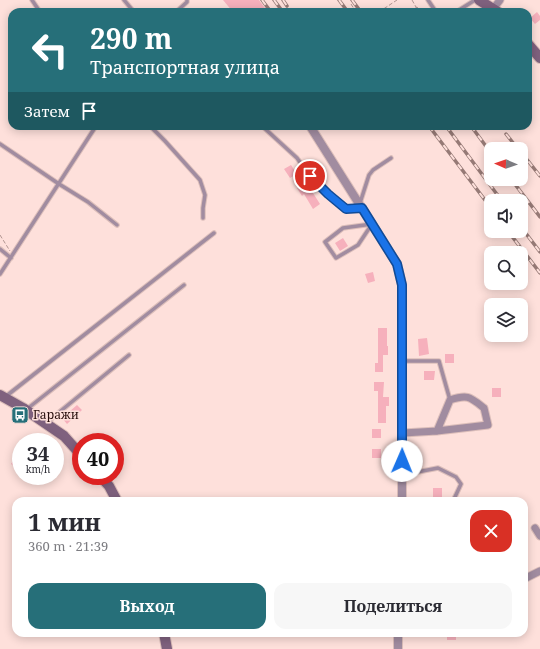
<!DOCTYPE html>
<html lang="ru">
<head>
<meta charset="utf-8">
<style>
  body { margin:0; font-family:"Noto Serif",serif; background:#f7f7f7; color:#2b2b33; height:100vh; display:flex; flex-direction:column; font-size:15px; white-space:nowrap }
  * { box-sizing:border-box; margin:0 }
  p { font-size:13px; color:#7c7c81 }
  .icon { flex:none; width:22px; height:22px; fill:none; stroke:currentColor; stroke-width:2; stroke-linecap:round; stroke-linejoin:round }
  .map { position:relative; flex:1; overflow:hidden }
  .drawer { position:absolute; left:12px; top:497px; width:516px; height:140px; display:flex; flex-direction:column; background:#fff; border-radius:12px; box-shadow:0 2px 10px #0003 }
  .drawer>* { flex:none }
  .top-card { position:absolute; left:8px; top:8px; width:524px; height:122px; border-radius:12px; box-shadow:0 2px 10px #0003; background:#266f79; color:#fff; overflow:hidden }
  .needle { width:26px; rotate:272deg }
  .tools { position:absolute; left:484px; top:142px; display:grid; gap:8px }
  .tools a { display:grid; place-items:center; width:44px; height:44px; border-radius:8px; background:#fff; box-shadow:0 2px 10px #0003; font-size:20px }
  .speed { position:absolute; left:12px; top:433px; display:flex; gap:8px; font-size:20px; font-weight:700; text-align:center }
  .speed>* { display:grid; place-content:center; width:52px; height:52px; border-radius:50%; background:#fff; box-shadow:0 2px 10px #0003; line-height:1 }
  .speed small { font-size:10px; font-weight:400 }
  .speed .limit { border:6px solid #d22; background:#fff; color:#111 }
  .pin { position:absolute; display:grid; place-items:center; width:34px; height:34px; color:#fff; margin:-17px; border:2px solid #fff; border-radius:50%; box-shadow:0 1px 4px #0007 }
  .me { position:absolute; width:44px; margin:-22px; rotate:1deg; stroke-linejoin:round; filter:drop-shadow(0 0 3px #0008) }
  .turn { display:flex; align-items:center; gap:14px; height:84px; padding:0 16px; font-size:18px }
  .turn .icon { width:52px; height:52px; stroke-width:2.5 }
  .turn b { display:block; font-size:28px; line-height:34px }
  .then { display:flex; align-items:center; height:38px; padding:0 16px; background:#0003; gap:8px; font-size:15px }
  .round { display:grid; place-items:center; flex:none; width:42px; height:42px; border-radius:12px; background:#f7f7f7 }
  .head { display:flex; align-items:center; justify-content:space-between; height:68px; padding:0 16px }
  h1 { font-size:24px; font-weight:700; line-height:30px }
  .action { display:flex; gap:8px; margin-top:auto; padding:8px 16px }
  .action a { flex:1; height:46px; border-radius:12px; background:#266f79; color:#fff; font-size:16px; font-weight:700; line-height:46px; text-align:center }
  .action a+a { background:#f7f7f7; color:#2b2b33 }
  .map>svg:first-child { display:block }
  .building { fill:#f6b0bc }
  .lines { fill:none; stroke-linecap:round; stroke-linejoin:round }
  .service-casing { stroke:#dcbeba; stroke-width:5.5 }
  .minor-casing { stroke:#dcbeba; stroke-width:9 }
  .tertiary-casing { stroke:#dcbeba; stroke-width:10 }
  .secondary-casing { stroke:#dcbeba; stroke-width:12 }
  .path { stroke:#b29692; stroke-width:1; stroke-dasharray:4 2; stroke-linecap:butt }
  .service { stroke:#a18ca0; stroke-width:3.5 }
  .minor { stroke:#a18ca0; stroke-width:7 }
  .tertiary { stroke:#a18ca0; stroke-width:8 }
  .secondary { stroke:#7f617e; stroke-width:10 }
  .rail-casing { stroke:#967a76; stroke-width:3.5 }
  .rail { stroke:#fee0db; stroke-width:2; stroke-dasharray:6; stroke-linecap:butt }
  .route-casing { stroke:#114b97; stroke-width:10 }
  .route { stroke:#1a73e8; stroke-width:7 }
  .labels { text-anchor:middle; stroke-width:3; stroke-linejoin:round; paint-order:stroke }
  .poi-label { font-size:12px; fill:#270e0c; stroke:#fee0db; text-anchor:start }
</style>
</head>
<body>
<div class="map">
<svg width="540" height="649" viewBox="0 0 540 649">
  <rect width="100%" height="100%" fill="#fee0db"/>
  <path class="building" d="M223 0H259L268 12H233Z
    M537 12 540 16V20L535 24 530 18Z
    M291 165 297 174 290 178 284 169Z
    M306 182 320 204 313 209 304 194 302 196 297 188Z
    M343 238 348 246 340 251 335 243Z
    M373 272 375 281 368 283 365 274Z
    M378 328H387V346H388V355H383V372H375V363H378Z
    M427 338 429 354 419 356 418 339Z
    M445 354H454V363H445Z
    M424 371H435L434 380H424Z
    M374 382H384L383 397H389V406H386V423H378V391H374Z
    M492 388H501V397H492Z
    M77 405 82 410 67 424 62 418Z
    M372 429H381V438H372Z
    M372 449H381V458H372Z
    M16 457 21 460V471L11 464Z
    M433 488H442V498H433Z
    M447 633H456V640H447Z"/>
  <g class="lines">
    <defs>
      <path id="service" d="M32 0 40 12
        M124 0 134 12
        M428 0 436 12
        M176 12 187 2V0
        M456 12 475 0
        M150 126 165 141 200 180 205 195 203 208V218
        M262 126 297 158 309 175 328 194 346 209 360 208
        M0 144 59 184 88 202 117 225
        M360 203 369 175 373 170 391 158
        M372 224 358 245 336 258 325 242 343 228Z
        M0 249 11 258
        M0 274 96 126
        M403 361H439L450 400
        M5 397 214 233
        M27 409 184 285
        M46 423 129 355
        M402 475 438 468 456 477 461 484 454 499"/>
      <path id="minor" d="M493 9 500 0
        M403 433 437 431 488 425 484 408C470 397 468 394 450 400L437 431
        M535 528 540 536
        M524 579 540 571"/>
      <path id="tertiary" d="M310 126 397 264 402 285V501
        M398 649V633"/>
      <path id="secondary" d="M479 0 498 12
        M528 44 540 58
        M0 395 23 408 64 436 81 455
        M100 476 109 486 117 501
        M164 633 167 649"/>
    </defs>
    <use href="#service" class="service-casing"/>
    <use href="#minor" class="minor-casing"/>
    <use href="#tertiary" class="tertiary-casing"/>
    <use href="#secondary" class="secondary-casing"/>
    <path class="path" d="M412 0 416 7
      M351 4 356 12
      M379 12 397 0
      M410 12 417 7 420 12
      M0 235 10 251"/>
    <use href="#service" class="service"/>
    <use href="#minor" class="minor"/>
    <use href="#tertiary" class="tertiary"/>
    <use href="#secondary" class="secondary"/>
    <defs>
      <path id="rail" d="M262 0 271 12
        M274 0 283 12
        M283 0 287 6
        M339 0 348 12
        M352 0 361 12
        M429 126 491 208
        M446 126 502 201
        M471 126 491 153
        M506 134 518 149
        M521 152 540 176
        M511 179 540 217
        M521 227 540 252
        M508 231 540 273"/>
    </defs>
    <use href="#rail" class="rail-casing"/>
    <use href="#rail" class="rail"/>
  </g>
  <g class="lines">
    <defs>
      <path id="route" d="M310 176 328 194 346 209 362 208 397 264 402 285V461"/>
    </defs>
    <use href="#route" class="route-casing"/>
    <use href="#route" class="route"/>
  </g>
  <defs>
    <symbol id="bus-square" viewBox="-11 -11 22 22"><rect x="-9" y="-9" width="18" height="18" rx="4" fill="#266f79" stroke="#fee0db"/><path d="M-5-6H5V4H4V6H2V4H-2V6H-4V4H-5ZM-3.5-4V0h7V-4ZM-3.5 1.2v1.5H-2V1.2ZM2 1.2v1.5H3.5V1.2Z" fill="#fff"/></symbol>
  </defs>
  <g fill-rule="evenodd">
    <use href="#bus-square" x="10" y="405" width="20" height="20"/>
  </g>
  <g class="labels">
    <g class="poi-label">
      <text x="33" y="419">Гаражи</text>
    </g>
  </g>
</svg>
<div class="tools">
<a><svg class="needle" viewBox="-14 -14 28 28"><path d="M0-13l5 13h-10z" fill="#e53935"/><path d="M0 13l5-13h-10z" fill="#7c7c81"/></svg></a>
<a><svg class="icon" aria-label="sound" viewBox="0 0 24 24"><path d="M4 9h4l5-4v14l-5-4H4zM17 9q2 3 0 6"/></svg></a>
<a><svg class="icon" aria-label="search" viewBox="0 0 24 24"><circle cx="10" cy="10" r="6"/><path d="M15 15l6 6"/></svg></a>
<a><svg class="icon" aria-label="layers" viewBox="0 0 24 24"><path d="M12 4l9 5-9 5-9-5zM3 14l9 5 9-5"/></svg></a>
</div>
<div class="speed"><div>34<small>km/h</small></div><div class="limit">40</div></div>
<div class="pin" style="left:310px;top:176px;background:#d93025"><svg class="icon" aria-label="arrive" viewBox="0 0 24 24"><path d="M6 21V4h12l-3 4 3 4H6"/></svg></div>
<svg class="me" style="left:402px;top:461px" viewBox="-20 -20 40 40"><circle r="19" fill="#fff"/><path d="M0-13L10 11 0 6-10 11z" fill="#1a73e8"/></svg>
<div class="top-card">
<div class="turn"><svg class="icon" aria-label="left" viewBox="0 0 24 24"><path d="M17 20v-9H6M10 6l-5 5 5 5"/></svg><div><b>290 m</b>Транспортная улица</div></div>
<div class="then">Затем<svg class="icon" aria-label="arrive" viewBox="0 0 24 24"><path d="M6 21V4h12l-3 4 3 4H6"/></svg></div>
</div>
<section class="drawer">
<div class="head"><div><h1>1 мин</h1><p>360 m · 21:39</p></div><a class="round" style="background:#d93025;color:#fff"><svg class="icon" aria-label="close" viewBox="0 0 24 24"><path d="M6 6l12 12M18 6L6 18"/></svg></a></div>
<div class="action"><a>Выход</a><a>Поделиться</a></div>
</section>
</div>
</body>
</html>
